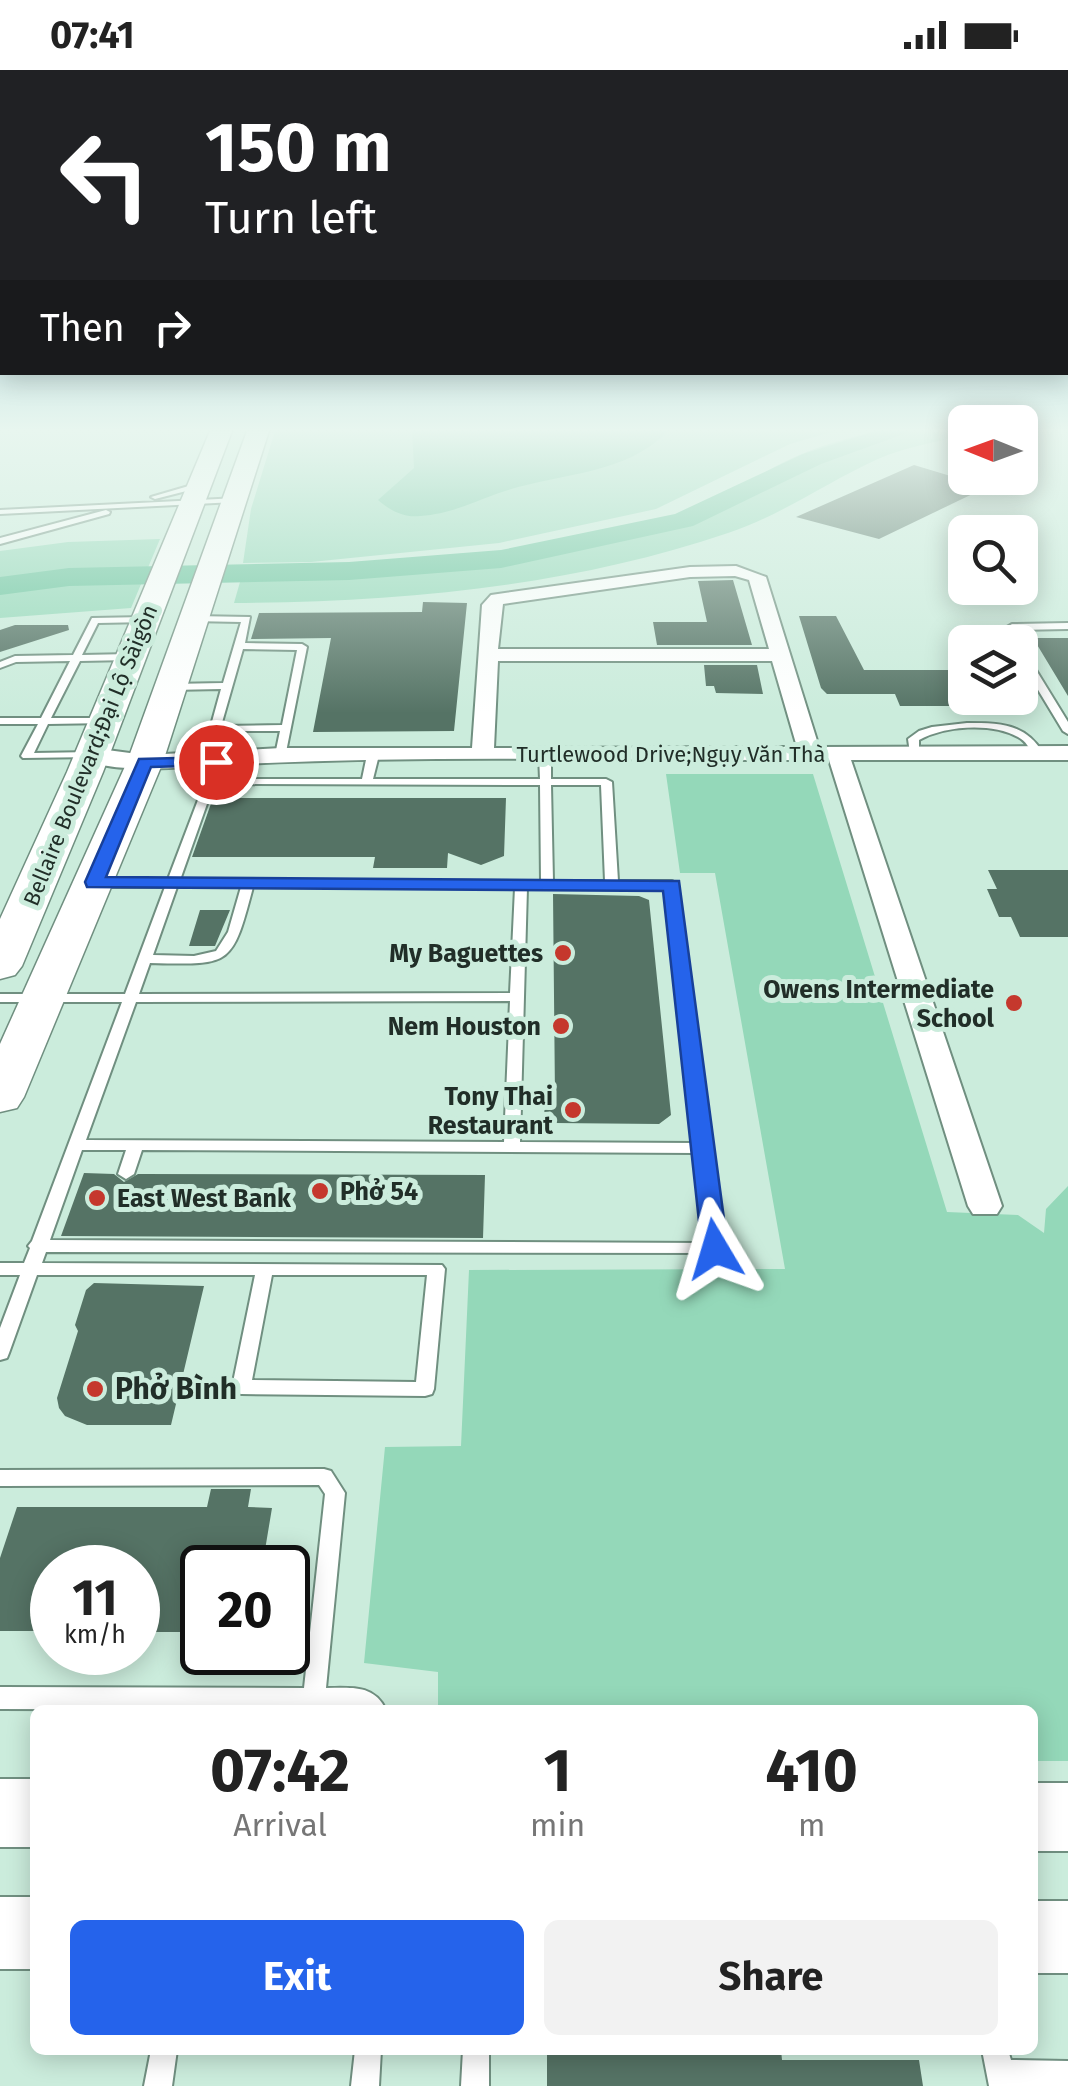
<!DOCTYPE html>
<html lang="en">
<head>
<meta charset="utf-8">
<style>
  body { margin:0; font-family:"Fira Sans",sans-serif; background:#f2f2f2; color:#222; height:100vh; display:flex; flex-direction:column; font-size:38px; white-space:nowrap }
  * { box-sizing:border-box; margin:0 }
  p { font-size:32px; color:#767676 }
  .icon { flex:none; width:55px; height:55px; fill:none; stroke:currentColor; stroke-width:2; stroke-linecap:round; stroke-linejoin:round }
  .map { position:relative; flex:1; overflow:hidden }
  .sheet { position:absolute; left:30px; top:1635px; width:1008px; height:350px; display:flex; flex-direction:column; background:#fff; border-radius:15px; box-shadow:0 5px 25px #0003 }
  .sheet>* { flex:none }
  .hud { position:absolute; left:0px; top:0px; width:1070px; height:305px; box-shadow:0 5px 25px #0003; background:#202124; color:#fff; overflow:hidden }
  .needle { width:65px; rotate:271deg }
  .controls { position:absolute; left:948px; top:335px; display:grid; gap:20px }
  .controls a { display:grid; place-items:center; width:90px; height:90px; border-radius:15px; background:#fff; box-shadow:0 5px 25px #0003; font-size:50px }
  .speed { position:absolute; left:30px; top:1475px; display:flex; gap:20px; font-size:50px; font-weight:700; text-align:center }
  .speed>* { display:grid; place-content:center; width:130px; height:130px; border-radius:50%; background:#fff; box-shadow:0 5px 25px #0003; line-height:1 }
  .speed small { font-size:25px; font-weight:400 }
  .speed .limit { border:5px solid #111; border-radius:15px; background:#fff; color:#111 }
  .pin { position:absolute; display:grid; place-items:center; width:85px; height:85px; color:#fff; margin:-42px; border:5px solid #fff; border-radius:50%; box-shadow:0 2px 10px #0007 }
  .me { position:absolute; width:110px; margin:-55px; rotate:353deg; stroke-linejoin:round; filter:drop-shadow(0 0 8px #0008) }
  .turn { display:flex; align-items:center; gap:35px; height:210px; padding:0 40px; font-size:45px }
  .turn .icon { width:130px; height:130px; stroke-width:2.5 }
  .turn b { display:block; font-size:70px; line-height:85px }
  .then { display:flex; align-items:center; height:95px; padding:0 40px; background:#0003; gap:20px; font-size:38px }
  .eta { display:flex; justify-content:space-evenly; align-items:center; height:170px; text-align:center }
  .eta b { font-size:60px; font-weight:700; line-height:70px }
  .cta { display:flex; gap:20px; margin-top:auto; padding:20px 40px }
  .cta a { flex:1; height:115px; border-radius:15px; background:#2563eb; color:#fff; font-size:40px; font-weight:700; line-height:115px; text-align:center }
  .cta a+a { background:#f2f2f2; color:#222 }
  .status { display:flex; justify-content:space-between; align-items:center; height:70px; padding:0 50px; background:#fff; direction:ltr }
  .status svg { height:28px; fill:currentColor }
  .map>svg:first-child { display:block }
  .green { fill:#94d8b9 }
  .water { fill:#67c39c }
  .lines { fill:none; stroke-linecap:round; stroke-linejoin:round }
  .river { fill:#67c39c; fill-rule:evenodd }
  .building { fill:#557365 }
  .service-casing { stroke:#708f80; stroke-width:4 }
  .minor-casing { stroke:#708f80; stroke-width:4 }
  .secondary-casing { stroke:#708f80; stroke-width:4 }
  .primary-casing { stroke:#708f80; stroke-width:3 }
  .service { fill:#fff; fill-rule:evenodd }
  .minor { fill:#fff; fill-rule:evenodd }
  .secondary { fill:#fff; fill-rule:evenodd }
  .primary { fill:#fff; fill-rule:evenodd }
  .route { fill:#2563eb; stroke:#184099; stroke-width:2.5 }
  .poi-dot { fill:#c5382d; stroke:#cbecdc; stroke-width:4 }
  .labels { text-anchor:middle; stroke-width:10; stroke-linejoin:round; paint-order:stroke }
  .far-street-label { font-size:22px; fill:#212e28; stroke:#cbecdc }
  .poi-label { font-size:25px; font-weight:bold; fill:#212e28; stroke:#cbecdc; text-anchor:end }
  .near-poi-label { font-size:30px; font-weight:bold; fill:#212e28; stroke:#cbecdc; text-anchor:start }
</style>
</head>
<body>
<div class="status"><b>07:41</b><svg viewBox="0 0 49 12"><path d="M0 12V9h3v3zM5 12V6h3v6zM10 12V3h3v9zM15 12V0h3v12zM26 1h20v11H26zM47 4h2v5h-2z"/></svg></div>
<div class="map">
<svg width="1068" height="2016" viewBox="0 0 1068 2016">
  <rect width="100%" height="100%" fill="#cbecdc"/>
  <path class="green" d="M275 361H835L790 374 656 439 499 473 311 492 243 493 251 439Z
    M875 361H965V365C936 372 905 377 878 389 827 412 780 446 728 463 569 517 400 532 234 533L242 505C382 506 530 489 665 451 717 436 760 400 809 381 830 373 853 367 875 361Z
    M160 469 131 538 0 548V481L68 472Z
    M666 704H813L947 1142 1018 1145 1044 1163 1046 1139 1068 1116V1691H1033L1032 1640H438V1602L364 1593 385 1377 461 1376 469 1200 785 1199 715 803H680Z"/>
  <path class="water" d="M412 361H668C625 406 557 403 502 422 473 432 451 444 420 446 404 448 389 440 378 430L414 398Z"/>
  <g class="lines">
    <path class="river" d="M876 361H912L821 394 693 456 501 498 349 510 69 516 0 525V507L69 498 349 492 501 480 675 444 803 384Z"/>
  </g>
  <path class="building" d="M914 395 987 417 879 469 796 447Z
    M733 510 752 575H657L653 552H707L698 511Z
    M423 532 467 533 454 661 313 662 331 568 251 569 259 543 422 542Z
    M799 546H836L864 600H965V636H900L895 624H827L821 618Z
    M15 555H68L69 560 0 582V560Z
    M1033 568H1068V626Z
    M704 595H757L763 624 716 623 714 616H706Z
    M213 728H506L504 786 481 795 448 783 447 798H373L375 787H192Z
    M988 800H1068V867H1020L1011 847H999L987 819H997Z
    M553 824 639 826 649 830 671 1045 659 1054 555 1053 544 1046 545 1034 555 1027Z
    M200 840H230L215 876H189Z
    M84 1103 114 1104 124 1112 138 1104 485 1105 483 1168 61 1166Z
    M94 1213 204 1216 171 1355H87L65 1346 59 1338 57 1328 78 1261 75 1255 86 1220Z
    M211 1419H251L248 1437 272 1438 262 1498H202V1562H138V1498H52V1561H0V1488L17 1437H207Z
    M547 1980H781L782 1990H919L923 2016H547Z"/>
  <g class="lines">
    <defs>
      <path id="service" d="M199 413 202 417 155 429 151 427Z
        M238 428V432H235L0 444V440Z
        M106 440 110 442 109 444 0 474V468Z
        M194 546 250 547 245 573 302 574 307 577 285 687 281 688 275 685 280 661H211L210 659 221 619 171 620 166 617 171 614 223 613 241 552 191 551V547ZM243 579 297 580 282 655 221 656Z
        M145 547 150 550 148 552 98 553 82 585 130 584 135 587 130 590 80 591 51 648H105L109 649V653L48 654 34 683 92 682 98 685 96 687 23 688 21 686 38 654H0V648H41L70 591 16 592 0 598V592L15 586 73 585 92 548Z
        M1068 553V559L1014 560 1012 561 1018 572H1010L1002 560 1012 554Z
        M1020 579 1025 582 1068 652V664L1063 661 1020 590Z
        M967 653C999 653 1025 653 1043 683L1038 686 1034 685C1029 678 1026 671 1018 667 991 652 944 656 919 670V685L915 686 910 683 908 669 919 661 932 657Z
        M545 681 551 684V709H606L612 712 618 811H672L678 815 724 1179 721 1183 46 1182 42 1193 442 1195 445 1199 434 1319 432 1324 425 1326 241 1324 234 1322 232 1317 255 1205H37L9 1283 7 1288 0 1290V1258L20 1205H0V1193H24L30 1178 28 1176 32 1171 122 932H0V924H125L165 817H94L90 816V810L168 809 206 709H362L367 685 373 682 379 685 373 709H540L539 684ZM214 714 540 715 541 811 180 810ZM551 715H601L605 811H553ZM177 817H241L228 862 216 881 194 886 153 885ZM253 817 515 818 510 923 139 924 150 893C231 895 232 897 253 817ZM527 818 666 819 695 1073 520 1072ZM510 931 504 1072 86 1070 136 932ZM82 1080H126L118 1104 126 1109 134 1104 142 1080 696 1083 706 1173 50 1170ZM272 1205H427L416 1312 252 1310Z
        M324 1399 331 1401 345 1423 326 1618C351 1618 374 1614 386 1640L0 1639V1617L304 1618 325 1424 319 1415 0 1416V1400Z
        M151 1980H177L172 2016H144Z
        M355 1980H381L379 2016H351Z
        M463 1980H489V2016H461Z
        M982 1980H1008L1011 1990 1068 1991V2016H989Z"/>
      <path id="minor" d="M736 496 766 507 819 677 1068 676V690H851L1002 1136 997 1144H973L968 1136 829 690C627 691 424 684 222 695 191 696 102 707 81 685L92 678 145 685 281 678H472L482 535 491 525 690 497ZM735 506 749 510 769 579H498L503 534 690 507ZM498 591H772L797 677 494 678Z"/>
      <path id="secondary" d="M0 1709H35V1777H0Z
        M1032 1713H1068V1781H1032Z
        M0 1827H35V1899H0Z
        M1032 1831H1068V1903H1032Z"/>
      <path id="primary" d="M210 361H232L103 702 22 896 15 905 0 909V849L67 702Z
        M247 361H269L163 692 24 1027 17 1038 0 1042V974L127 692Z"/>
    </defs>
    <use href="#service" class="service-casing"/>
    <use href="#minor" class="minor-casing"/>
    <use href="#secondary" class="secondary-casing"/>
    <use href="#primary" class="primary-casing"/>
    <use href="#service" class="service"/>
    <use href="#minor" class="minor"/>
    <use href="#secondary" class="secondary"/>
    <use href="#primary" class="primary"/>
  </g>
  <linearGradient id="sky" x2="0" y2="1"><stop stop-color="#74baca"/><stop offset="0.56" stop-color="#e8f6ef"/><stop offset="1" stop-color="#e8f6ef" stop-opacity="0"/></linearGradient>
  <rect width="1068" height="643" fill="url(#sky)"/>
  <path class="route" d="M216 687 221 688V695L151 697 106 807 679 811 728 1179 724 1186H706L702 1179 663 821 87 817 85 812 139 689Z"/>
  <g class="poi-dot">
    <circle cx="563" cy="883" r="10"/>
    <circle cx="1014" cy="933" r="10"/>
    <circle cx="561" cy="956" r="10"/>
    <circle cx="573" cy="1040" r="10"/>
    <circle cx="320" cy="1121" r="10"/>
    <circle cx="97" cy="1128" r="10"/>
    <circle cx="95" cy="1319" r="10"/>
  </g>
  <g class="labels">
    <g class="far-street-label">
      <text x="671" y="692">Turtlewood Drive;Ngụy Văn Thà</text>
      <text transform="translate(90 685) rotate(-68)" y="8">Bellaire Boulevard;Đại Lộ Sàigòn</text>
    </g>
    <g class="poi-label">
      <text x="543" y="892">My Baguettes</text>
      <text x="994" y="928">Owens Intermediate<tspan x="994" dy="29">School</tspan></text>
      <text x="541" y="965">Nem Houston</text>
      <text x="553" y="1035">Tony Thai<tspan x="553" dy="29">Restaurant</tspan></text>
      <text x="340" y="1130" text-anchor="start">Phở 54</text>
      <text x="117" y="1137" text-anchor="start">East West Bank</text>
    </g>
    <g class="near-poi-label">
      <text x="115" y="1329">Phở Bình</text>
    </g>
  </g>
</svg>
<div class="controls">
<a><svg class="needle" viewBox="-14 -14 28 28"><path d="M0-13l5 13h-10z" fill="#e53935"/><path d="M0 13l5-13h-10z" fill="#767676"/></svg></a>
<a><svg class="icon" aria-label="search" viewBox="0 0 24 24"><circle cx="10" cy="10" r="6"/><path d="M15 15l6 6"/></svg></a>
<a><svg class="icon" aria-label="layers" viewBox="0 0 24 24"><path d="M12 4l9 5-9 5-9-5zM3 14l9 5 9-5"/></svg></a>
</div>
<div class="speed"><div>11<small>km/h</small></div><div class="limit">20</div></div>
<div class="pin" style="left:216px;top:692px;background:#d93025"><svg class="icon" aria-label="arrive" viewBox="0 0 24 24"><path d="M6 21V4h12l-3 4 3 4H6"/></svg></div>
<svg class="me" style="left:715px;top:1179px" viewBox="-20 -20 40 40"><path d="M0-17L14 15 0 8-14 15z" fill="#2563eb" stroke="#fff" stroke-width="4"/></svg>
<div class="hud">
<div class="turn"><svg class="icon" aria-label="left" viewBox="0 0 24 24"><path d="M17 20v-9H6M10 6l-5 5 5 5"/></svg><div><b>150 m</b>Turn left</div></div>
<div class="then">Then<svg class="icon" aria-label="right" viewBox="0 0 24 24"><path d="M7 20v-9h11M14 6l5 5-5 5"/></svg></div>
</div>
<section class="sheet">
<div class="eta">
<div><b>07:42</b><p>Arrival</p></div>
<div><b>1</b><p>min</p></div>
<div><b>410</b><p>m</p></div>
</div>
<div class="cta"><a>Exit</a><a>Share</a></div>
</section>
</div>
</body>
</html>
